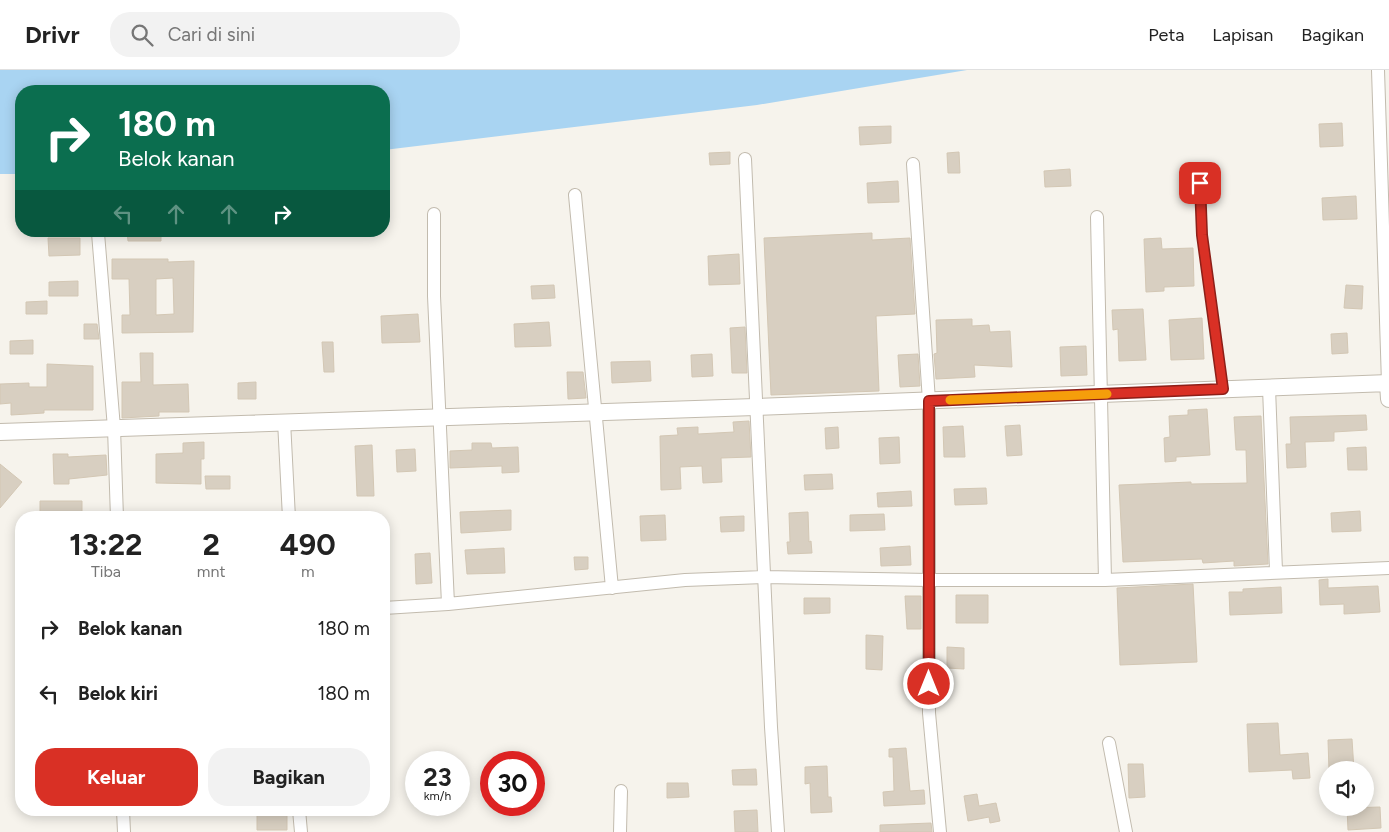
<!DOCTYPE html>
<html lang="id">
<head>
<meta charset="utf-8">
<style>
  body { margin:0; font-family:Figtree,sans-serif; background:#f2f2f2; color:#222; height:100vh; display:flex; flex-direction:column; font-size:19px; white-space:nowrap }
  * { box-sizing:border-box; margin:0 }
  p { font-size:16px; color:#767676 }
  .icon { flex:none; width:28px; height:28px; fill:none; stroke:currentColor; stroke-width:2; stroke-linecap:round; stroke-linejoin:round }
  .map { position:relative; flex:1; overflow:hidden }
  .sheet { position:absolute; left:15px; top:441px; width:375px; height:305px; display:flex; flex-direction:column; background:#fff; border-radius:20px; box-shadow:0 2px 12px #0003 }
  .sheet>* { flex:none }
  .guide { position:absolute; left:15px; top:15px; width:375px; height:152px; border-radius:20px; box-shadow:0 2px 12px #0003; background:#0b6e4f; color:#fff; overflow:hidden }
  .buttons { position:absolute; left:1319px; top:691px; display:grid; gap:10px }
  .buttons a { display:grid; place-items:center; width:55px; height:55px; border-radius:50%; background:#fff; box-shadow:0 2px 12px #0003; font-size:25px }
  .speed { position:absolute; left:405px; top:681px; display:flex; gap:10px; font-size:25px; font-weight:700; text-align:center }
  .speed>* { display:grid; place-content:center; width:65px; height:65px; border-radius:50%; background:#fff; box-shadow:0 2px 12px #0003; line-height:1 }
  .speed small { font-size:12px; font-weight:400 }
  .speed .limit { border:8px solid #d22; background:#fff; color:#111 }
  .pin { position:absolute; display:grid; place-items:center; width:42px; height:42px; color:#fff; margin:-21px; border-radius:10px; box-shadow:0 2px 8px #0006 }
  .me { position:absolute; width:55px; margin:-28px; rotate:0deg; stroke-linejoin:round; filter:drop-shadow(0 0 4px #0008) }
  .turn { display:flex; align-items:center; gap:18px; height:105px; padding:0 20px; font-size:22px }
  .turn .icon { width:65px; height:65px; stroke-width:2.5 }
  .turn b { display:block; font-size:35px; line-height:42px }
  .lanes { display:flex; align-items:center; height:48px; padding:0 20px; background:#0003; justify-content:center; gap:25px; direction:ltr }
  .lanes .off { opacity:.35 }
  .eta { display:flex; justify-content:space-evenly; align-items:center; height:85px; text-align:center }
  .eta b { font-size:30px; font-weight:700; line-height:35px }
  .button { display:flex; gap:10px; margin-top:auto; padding:10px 20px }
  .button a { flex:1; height:58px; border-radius:20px; background:#d93025; color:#fff; font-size:20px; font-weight:700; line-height:58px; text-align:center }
  .button a+a { background:#f2f2f2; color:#222 }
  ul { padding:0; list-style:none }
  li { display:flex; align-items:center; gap:15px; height:65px; padding:0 20px }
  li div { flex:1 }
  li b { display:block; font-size:19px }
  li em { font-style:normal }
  header { display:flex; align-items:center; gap:30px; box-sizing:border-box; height:70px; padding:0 25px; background:#fff; border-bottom:1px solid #e0e0e0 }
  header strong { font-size:24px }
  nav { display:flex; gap:28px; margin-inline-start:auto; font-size:18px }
  .search { width:350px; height:45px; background:#f2f2f2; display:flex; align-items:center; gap:12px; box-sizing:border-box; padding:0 18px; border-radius:20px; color:#767676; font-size:19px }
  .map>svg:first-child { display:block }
  .water { fill:#a9d4f2 }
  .building { fill:#d8cfc1; stroke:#d3c7b4; fill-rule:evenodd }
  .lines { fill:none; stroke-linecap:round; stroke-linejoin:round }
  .service-casing { stroke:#c2bbae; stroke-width:8 }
  .minor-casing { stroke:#c2bbae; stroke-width:14 }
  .tertiary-casing { stroke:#c2bbae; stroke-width:18 }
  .service { stroke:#fff; stroke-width:6 }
  .minor { stroke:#fff; stroke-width:12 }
  .tertiary { stroke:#fff; stroke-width:16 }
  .route-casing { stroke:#8d1f18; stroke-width:12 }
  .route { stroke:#d93025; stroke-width:9 }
  .slow { stroke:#f59e0b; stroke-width:9 }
</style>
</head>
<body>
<header>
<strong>Drivr</strong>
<div class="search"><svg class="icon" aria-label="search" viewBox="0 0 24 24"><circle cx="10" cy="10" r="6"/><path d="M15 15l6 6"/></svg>Cari di sini</div>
<nav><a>Peta</a><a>Lapisan</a><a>Bagikan</a></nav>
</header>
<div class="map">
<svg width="1389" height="762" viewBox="0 0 1389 762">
  <rect width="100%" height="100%" fill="#f6f3ec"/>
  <path class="water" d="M0 0H967L757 35 384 80V21H21V104H0Z"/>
  <path class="building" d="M1342 53 1343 76 1320 77 1319 54Z
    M891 56V73L860 75 859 57Z
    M730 82V94L710 95 709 83Z
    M959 82 960 103H948L947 83Z
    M1070 99 1071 116 1045 117 1044 101Z
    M898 111 899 132 868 133 867 113Z
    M1356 126 1357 149 1323 150 1322 128Z
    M127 161H161V171H128Z
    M872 163V170L910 168 915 244 876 246 879 321 771 325 764 168Z
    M48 168H80V185L49 186Z
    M1161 168 1162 179 1193 178 1194 216 1164 217V221L1146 222 1144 169Z
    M739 184 740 214 709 215 708 186Z
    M112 189H168V192L194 191 193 262 122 263V245H130L129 209H112ZM173 208 174 244 156 245V209Z
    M78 211V226H49V212Z
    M554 215 555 228 532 229 531 216Z
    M1346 215 1363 216 1362 239 1344 238Z
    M47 231V244H26V232Z
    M1143 239 1146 290 1119 291 1118 259 1113 260 1112 240Z
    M418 244 420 272 382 273 381 246Z
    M1202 248 1204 289 1171 290 1169 250Z
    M972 249V256L989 255 990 262 1010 261 1012 297 974 295 975 307 936 309 934 284 937 283 936 250Z
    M549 252 551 276 515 277 514 254Z
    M84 254H97L99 269H84Z
    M745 257 747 303H732L730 258Z
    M1347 263 1348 283 1332 284 1331 264Z
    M33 270V284H10V271Z
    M322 272H333L334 302H324Z
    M1086 276 1087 305 1061 306 1060 277Z
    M140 283H153V315L188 314 189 342H159V346L122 348V312H141Z
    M712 284 713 306 692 307 691 285Z
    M918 284 920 316 900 317 898 285Z
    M650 291 651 311 612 313 611 292Z
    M47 294 93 296V340H44V343L11 345V333L0 334V314L29 313V317H47Z
    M567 302H583L586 328 568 329Z
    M256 312V329H238V313Z
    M1207 339 1210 385 1176 387V391L1165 392 1164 368 1170 367 1169 346 1188 345V340Z
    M1366 345 1367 360 1334 362V371L1305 372 1306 397 1287 398 1286 374H1291L1290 347Z
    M1261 346 1268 494 1234 496V491L1203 493 1202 489 1123 492 1119 415 1191 412V414L1247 413 1246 380H1236L1234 347Z
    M749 351 751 387 721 388 722 412 703 413 702 396 680 397 681 419 661 420 660 366 678 365 677 358 698 357V364L734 362 733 352Z
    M1020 355 1022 385 1007 386 1005 356Z
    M963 356 965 387H944L943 357Z
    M838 357 839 378 826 379 825 358Z
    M899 367 900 393 880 394 879 368Z
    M204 372V389H201V414L156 413V384L183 383V373Z
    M472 373H491L492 378 518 377 519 402 502 403V396L450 398V381L472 380Z
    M372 375 374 426H357L355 376Z
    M1366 377 1367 400H1348L1347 378Z
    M415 379 416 401 397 402 396 380Z
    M53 384H68V387L106 385 107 405 69 409V414H54Z
    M0 394 22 412 0 438Z
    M832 404 833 419 805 420 804 405Z
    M205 406H230V419H206Z
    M986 418 987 434 955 435 954 419Z
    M911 421 912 436 878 437 877 423Z
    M40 431H82V447H40Z
    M511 440V460L461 463 460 442Z
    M1360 441 1361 461 1332 462 1331 443Z
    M808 442 809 472 811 471 812 483 788 484 787 472H790L789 443Z
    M884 444 885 460 850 461V445Z
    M665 445 666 470 641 471 640 446Z
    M744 446V461L721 462 720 447Z
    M910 476 911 495 881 496 880 478Z
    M504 478 505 503 467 504 465 480Z
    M430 483 432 513 416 514 415 484Z
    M574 487H588V499L575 500Z
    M1328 509V518L1378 516 1380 542 1344 544V534L1320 535 1319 510Z
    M1193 514 1197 592 1120 595 1117 518Z
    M1281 517 1282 543 1230 545 1229 522H1243V519Z
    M956 525H988V553H956Z
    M905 526H921V559H907Z
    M804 528H830V543L804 544Z
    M866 565 883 566 882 600 866 599Z
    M947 577 964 578V599L947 598Z
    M1278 653 1280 685 1308 683 1310 708 1293 709 1292 700 1249 702 1247 654Z
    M1352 669 1354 700H1329L1328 670Z
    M906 678 910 721 924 720 925 734 884 736 883 722 894 721 893 687H889V679Z
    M1128 694H1143L1145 727 1129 728Z
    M827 696 828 727H831L832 742 811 743 810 713 805 714V697Z
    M756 699 757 715H733L732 700Z
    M667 713H688L689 727 667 728Z
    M977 724 979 736 996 733 1000 751 990 753 989 747 968 751 964 726Z
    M1380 737 1381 758 1348 760 1347 738Z
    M257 740H287V760H257Z
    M757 740 758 762H735L734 741Z
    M931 753 932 762H880V755Z"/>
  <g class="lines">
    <defs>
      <path id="service" d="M1199 96 1202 165 1223 318"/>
      <path id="minor" d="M1378 0 1388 313
        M745 89 771 657 778 762
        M913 94 929 331V643L940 762
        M575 125 612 518
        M434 144V226L448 534
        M1097 147 1105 510
        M98 163 114 358 117 448
        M1269 318 1276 501
        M284 351 289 448
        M384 538 448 534 685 510 764 507 929 510H1105L1389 498
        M1109 673 1126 762
        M123 740 124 762
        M299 740 301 762
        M620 762 621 721"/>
      <path id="tertiary" d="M1388 313 1389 329
        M0 362 755 337 1389 313"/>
    </defs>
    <use href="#service" class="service-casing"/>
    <use href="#minor" class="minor-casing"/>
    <use href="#tertiary" class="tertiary-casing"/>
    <use href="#service" class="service"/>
    <use href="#minor" class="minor"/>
    <use href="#tertiary" class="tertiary"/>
  </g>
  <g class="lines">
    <defs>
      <path id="route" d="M929 614V331L1223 319 1202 165 1200 113"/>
    </defs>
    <use href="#route" class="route-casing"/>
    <use href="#route" class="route"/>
    <path class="slow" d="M950 330 1107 324"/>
  </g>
</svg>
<div class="buttons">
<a><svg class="icon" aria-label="sound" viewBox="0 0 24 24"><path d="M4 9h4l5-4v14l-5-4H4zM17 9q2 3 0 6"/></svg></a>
</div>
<div class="speed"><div>23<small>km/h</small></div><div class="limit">30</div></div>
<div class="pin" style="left:1200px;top:113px;background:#d93025"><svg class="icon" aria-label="arrive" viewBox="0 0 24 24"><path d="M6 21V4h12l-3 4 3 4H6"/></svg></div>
<svg class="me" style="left:929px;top:614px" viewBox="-20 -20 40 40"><circle r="17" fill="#d93025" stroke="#fff" stroke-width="3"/><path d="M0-11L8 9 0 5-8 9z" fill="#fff"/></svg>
<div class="guide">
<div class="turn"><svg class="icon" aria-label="right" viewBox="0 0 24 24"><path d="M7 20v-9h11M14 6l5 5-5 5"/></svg><div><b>180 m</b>Belok kanan</div></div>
<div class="lanes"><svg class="icon off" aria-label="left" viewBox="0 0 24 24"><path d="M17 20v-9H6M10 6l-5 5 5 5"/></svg><svg class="icon off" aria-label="ahead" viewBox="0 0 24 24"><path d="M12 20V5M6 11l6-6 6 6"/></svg><svg class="icon off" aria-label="ahead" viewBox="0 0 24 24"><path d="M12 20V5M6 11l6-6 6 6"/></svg><svg class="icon" aria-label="right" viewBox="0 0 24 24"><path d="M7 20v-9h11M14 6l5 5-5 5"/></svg></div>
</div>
<section class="sheet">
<div class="eta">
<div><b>13:22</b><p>Tiba</p></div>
<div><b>2</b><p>mnt</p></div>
<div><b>490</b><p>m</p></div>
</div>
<ul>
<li><svg class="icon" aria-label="right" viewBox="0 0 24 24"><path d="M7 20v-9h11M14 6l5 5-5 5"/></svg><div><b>Belok kanan</b></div><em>180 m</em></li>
<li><svg class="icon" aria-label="left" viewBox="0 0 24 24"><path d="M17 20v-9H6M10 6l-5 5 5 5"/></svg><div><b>Belok kiri</b></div><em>180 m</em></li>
</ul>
<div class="button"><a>Keluar</a><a>Bagikan</a></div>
</section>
</div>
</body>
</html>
